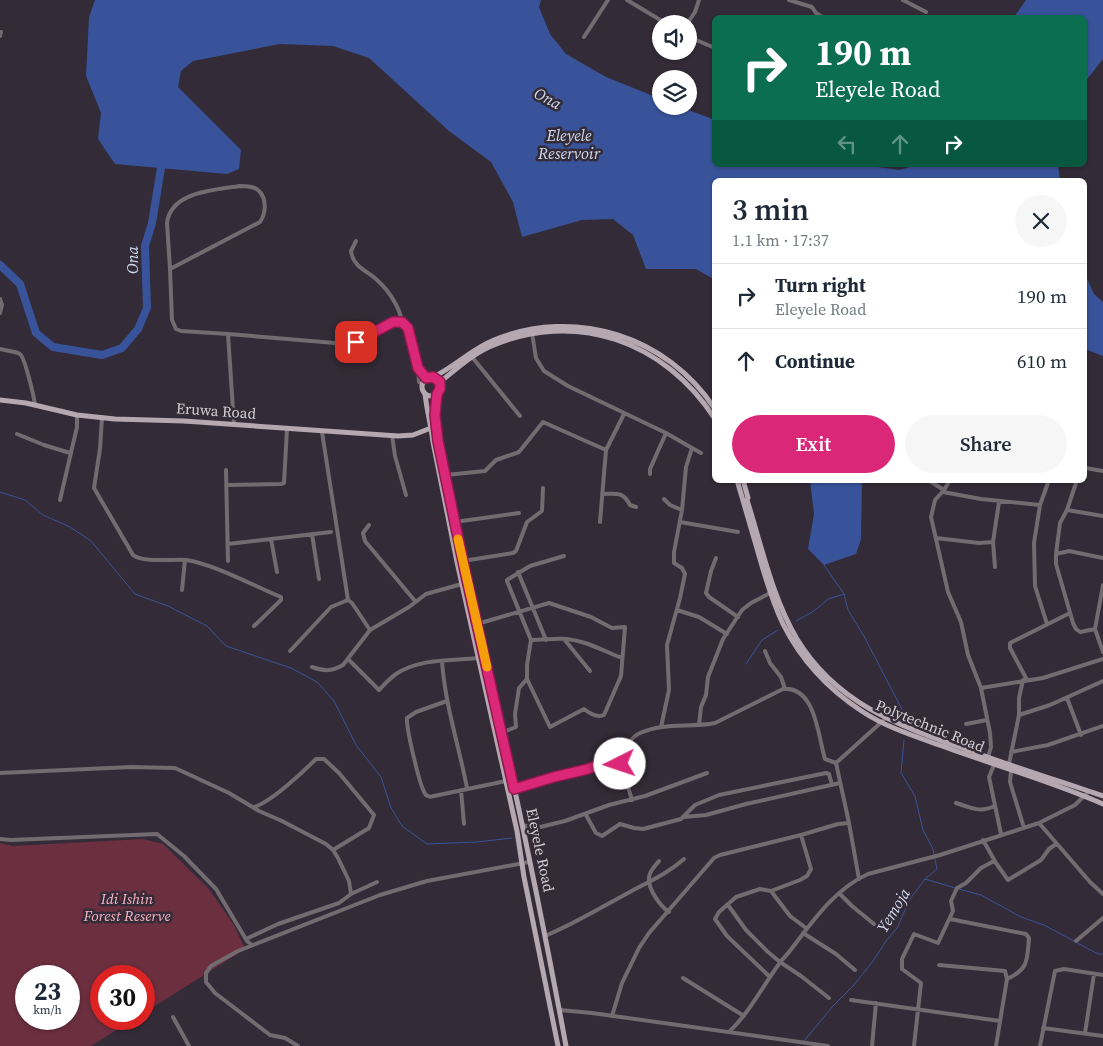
<!DOCTYPE html>
<html lang="en">
<head>
<meta charset="utf-8">
<style>
  body { margin:0; font-family:"Source Serif 4",serif; background:#f6f6f7; color:#1f2937; height:100vh; display:flex; flex-direction:column; font-size:19px; white-space:nowrap }
  * { box-sizing:border-box; margin:0 }
  p { font-size:16px; color:#747a83 }
  .icon { flex:none; width:28px; height:28px; fill:none; stroke:currentColor; stroke-width:2; stroke-linecap:round; stroke-linejoin:round }
  .map { position:relative; flex:1; overflow:hidden }
  .side { position:absolute; left:712px; top:178px; width:375px; height:305px; display:flex; flex-direction:column; background:#fff; border-radius:8px; box-shadow:0 1px 4px #0004 }
  .side>* { flex:none }
  .hud { position:absolute; left:712px; top:15px; width:375px; height:152px; border-radius:8px; box-shadow:0 1px 4px #0004; background:#0b6e4f; color:#fff; overflow:hidden }
  .fabs { position:absolute; left:652px; top:15px; display:grid; gap:10px }
  .fabs a { display:grid; place-items:center; width:45px; height:45px; border-radius:50%; background:#fff; box-shadow:0 1px 4px #0004; font-size:25px }
  .speed { position:absolute; left:15px; top:965px; display:flex; gap:10px; font-size:25px; font-weight:700; text-align:center }
  .speed>* { display:grid; place-content:center; width:65px; height:65px; border-radius:50%; background:#fff; box-shadow:0 1px 4px #0004; line-height:1 }
  .speed small { font-size:12px; font-weight:400 }
  .speed .limit { border:8px solid #d22; background:#fff; color:#111 }
  .pin { position:absolute; display:grid; place-items:center; width:42px; height:42px; color:#fff; margin:-21px; border-radius:10px; box-shadow:0 2px 8px #0006 }
  .me { position:absolute; width:55px; margin:-28px; rotate:266deg; stroke-linejoin:round; filter:drop-shadow(0 0 4px #0008) }
  .turn { display:flex; align-items:center; gap:18px; height:105px; padding:0 20px; font-size:22px }
  .turn .icon { width:65px; height:65px; stroke-width:2.5 }
  .turn b { display:block; font-size:35px; line-height:42px }
  .lanes { display:flex; align-items:center; height:48px; padding:0 20px; background:#0003; justify-content:center; gap:25px; direction:ltr }
  .lanes .off { opacity:.35 }
  .round { display:grid; place-items:center; flex:none; width:52px; height:52px; border-radius:26px; background:#f6f6f7 }
  .headline { display:flex; align-items:center; justify-content:space-between; height:85px; padding:0 20px }
  h1 { font-size:30px; font-weight:600; line-height:38px }
  .action { display:flex; gap:10px; margin-top:auto; padding:10px 20px }
  .action a { flex:1; height:58px; border-radius:30px; background:#db2777; color:#fff; font-size:20px; font-weight:600; line-height:58px; text-align:center }
  .action a+a { background:#f6f6f7; color:#1f2937 }
  ul { padding:0; list-style:none }
  li { display:flex; align-items:center; gap:15px; height:65px; padding:0 20px; border-top:1px solid #e0e1e3 }
  li div { flex:1 }
  li b { display:block; font-size:19px }
  li em { font-style:normal }
  .map>svg:first-child { display:block }
  .green { fill:#6b2f3f; fill-rule:evenodd }
  .water { fill:#38539a }
  .lines { fill:none; stroke-linecap:round; stroke-linejoin:round }
  .stream { stroke:#38539a; stroke-width:1 }
  .river { stroke:#38539a; stroke-width:8 }
  .minor { stroke:#726c70; stroke-width:4 }
  .major { stroke:#b6a8b0; stroke-width:5 }
  .route-casing { stroke:#8e194d; stroke-width:12 }
  .route { stroke:#db2777; stroke-width:9 }
  .slow { stroke:#f59e0b; stroke-width:9 }
  .labels { text-anchor:middle; stroke-width:5; stroke-linejoin:round; paint-order:stroke }
  .street-label { font-size:15px; fill:#d4cfd6; stroke:#332b37 }
  .park-label { font-size:15px; font-style:italic; fill:#fcb1c1; stroke:#332b37 }
  .water-label { font-size:16px; font-style:italic; fill:#d1daee; stroke:#332b37 }
</style>
</head>
<body>
<div class="map">
<svg width="1103" height="1046" viewBox="0 0 1103 1046">
  <rect width="100%" height="100%" fill="#332b37"/>
  <path class="green" d="M143 839 163 844 209 889 234 925 245 949 144 1013V976H101V1019H134L91 1046H0V843L12 846ZM26 976H69V1019H26Z"/>
  <path class="water" d="M95 0H541L539 7 550 34 566 54 606 77 661 99V106H678L715 120V165H863L900 170 915 165H1058L1060 180H715V280L696 269H646L633 235 613 219 582 220 522 237 513 202 491 162 449 131 369 58 333 46 280 44 193 61 181 71 178 87 241 150 239 169 227 174 115 164 98 139 101 113 86 76 89 17Z
    M1026 0H1103V59L1085 82V18L1014 17Z
    M1085 274 1094 294 1103 302V356L1085 349Z
    M810 480H862L861 539 856 554 824 565 808 549 814 514Z"/>
  <g class="lines">
    <path class="stream" d="M0 492 25 500 43 515 70 527 91 541 135 594 168 606 207 626 226 646 291 668 317 682 334 701 356 745 381 777 391 808 402 826 427 844 477 842 512 838
      M824 565 844 594 848 610 865 638 908 721 907 724
      M796 621 814 611 828 599 844 594
      M746 664 762 640 778 630
      M925 879 955 888
      M959 889 981 895 1021 917 1044 925 1098 954H1103
      M804 1041 833 1006 853 986 873 961 886 941 897 928 910 899 925 879 937 869 933 849 923 830 915 796 901 773 904 740"/>
    <path class="river" d="M0 265 20 284 36 333 53 347 102 355 122 348 138 329 147 308 145 246 152 223 161 168 157 160"/>
    <path class="minor" d="M627 0 667 24
      M789 0 812 7 816 13 824 18
      M903 0 926 12
      M687 24 695 12 699 0
      M0 36 1 32
      M584 37 608 0
      M689 37 715 48
      M240 186C246 186 255 186 259 191 267 199 266 213 260 222L170 269 167 223C171 191 216 190 240 186Z
      M356 241 351 251C353 268 369 271 379 282 389 291 400 308 402 322
      M170 269 172 320 176 329 181 331 228 334 347 344C367 341 385 321 399 321L408 328 418 367 419 382 422 383
      M0 299 2 305 0 313
      M532 333 536 358 544 371 568 386 666 433 692 448 686 467 682 510 674 552V563L682 568 685 574 680 598 667 645 669 690 661 727
      M228 334 234 425
      M0 349C6 351 15 351 20 354 25 358 34 397 35 405
      M472 357 520 416
      M418 367 427 377H431
      M102 417 100 449 94 488 133 555C143 563 173 559 186 560 214 564 254 586 281 597V600L254 626
      M322 432 348 600 352 603 370 630
      M17 434 44 445 70 453
      M392 435 395 456 406 495
      M692 448 701 453
      M1085 468 1103 471
      M226 470 228 561
      M650 474V469L666 433
      M446 475 485 471 496 460 519 452 543 422 606 450
      M928 480 944 490
      M950 480 944 490 935 500 931 517 948 592 961 622 968 655 981 688 990 733 991 747 988 757
      M1077 480 1067 510 1060 523 1056 554V564L1073 623 1076 629 1080 632 1095 629
      M226 485 281 484 284 483 287 429
      M943 492 981 499 1040 505
      M602 494C616 494 623 491 630 505L636 507
      M664 499 670 505 682 510
      M60 500 77 427V415
      M1067 510 1103 516
      M455 522 519 513
      M600 522 606 450 624 414
      M680 522 738 532
      M369 525 363 533 365 541 415 601
      M312 534 319 579
      M936 538 979 543 993 542
      M271 539 277 572
      M228 544 331 532
      M1056 554 1069 551 1103 558
      M716 558 711 571 706 593 709 597 738 617
      M463 561 513 553 516 551 527 522 542 511 543 488
      M995 567 993 542 999 502
      M518 572 546 640
      M1103 585 1095 629 1103 652
      M182 590 185 560
      M677 610 699 617 727 634
      M477 624 549 603 591 617 612 628 625 627 621 676 604 715C597 718 589 713 584 709L550 727 527 679V665L531 640 507 581V580L530 566 564 556
      M1047 624 1035 586 1034 543 1040 505 1049 480
      M564 639 590 671
      M531 640C543 640 555 638 567 639 587 641 603 651 622 658
      M290 651 331 607 348 600
      M765 651 770 663 781 677 785 689
      M348 659 379 690C384 685 389 679 396 674 420 658 451 661 479 658
      M442 661C445 705 459 746 467 788
      M312 667C324 671 331 672 343 665L370 630 409 607 426 594 462 584
      M1027 680 1010 648V643L1070 613
      M981 688 1043 678 1103 659
      M1067 698 1081 735
      M447 701 416 712 407 718C406 727 420 789 426 795 429 797 430 797 434 796L506 781
      M1019 715V698L1023 680
      M966 724 987 720
      M699 725 701 707 706 695 708 677 723 639 742 610 751 603 770 593
      M501 733 516 727 515 714 519 688 527 679
      M1011 752 1048 745 1103 726
      M615 758 624 774 632 800
      M836 763 886 718
      M1009 764 1019 715 1050 705 1103 681
      M994 765 989 777 1001 834
      M1011 771 1010 782 1024 828
      M0 773 131 767 175 768 229 793 259 811 282 821 326 844 333 850 338 858 349 881 351 894
      M514 789C530 784 545 779 561 775 579 770 597 768 613 759 624 753 628 738 640 733 664 722 690 728 715 723L783 689C816 686 818 737 825 759L836 763 849 823 859 879
      M461 790 464 824
      M956 803C972 808 979 813 995 806
      M254 807C271 802 303 772 316 759H324L339 773 374 815 369 828 333 850
      M586 815 596 833 602 836 620 824 634 828 643 829 681 819 695 805 719 795 826 773 829 774 832 785
      M684 817 706 815 746 804 840 783
      M1039 823 1090 882 1103 894
      M522 825 536 828 565 821 609 805 645 796 707 773
      M0 839 11 840 157 834 184 856 216 889 247 941 252 945
      M983 840 996 863 1008 880 1041 860 1049 849 1056 844
      M659 861C655 866 649 871 649 878 648 889 660 906 669 912
      M771 891 790 916 806 928
      M840 894 852 906 874 924
      M728 905 746 930 768 952 780 962 801 976 829 998
      M950 919 1026 934 1029 938C1027 960 1029 969 1007 979
      M803 933 836 954 855 970
      M545 936C574 924 600 908 628 893 648 882 667 874 684 859
      M246 939 278 924 339 903 351 894 377 882
      M1076 941 1103 918
      M939 965 1005 971 1007 979 996 1046
      M770 977 727 936 715 919 719 912 736 897 760 889 771 891 800 880 807 876 811 869 801 835
      M683 978 744 1016
      M851 1000 1000 1021
      M560 1010 592 1013 828 1046
      M612 1016 622 983 639 948 649 933 714 858 720 855 801 835 838 824 849 823
      M173 1017 189 1046
      M1043 1028 1103 1036
      M729 1032C750 1012 762 987 779 964 782 959 786 956 789 952 811 924 834 889 868 874L940 855 1039 823 1075 805 1089 791
      M1085 1033 1094 974
      M298 1046 285 1038 270 1035 215 993 206 982V973L211 966 238 951 380 895 427 881 529 862
      M872 1046 876 1003
      M914 1046 921 983 902 969V959L914 934 938 943 953 911 951 901 957 888 966 883 981 868 994 861
      M1040 1046 1055 971 1064 969 1103 975"/>
    <path class="major" d="M433 377C455 367 471 349 494 340 575 307 667 336 715 409
      M422 387a9 9 0 1 1 18 0a9 9 0 1 1-18 0Z
      M439 383C455 370 470 356 489 347 575 309 665 341 715 419
      M425 394C427 411 431 426 433 442L457 562 517 831 524 877 558 1046
      M437 394C433 431 444 466 451 502 461 554 473 606 485 657 515 786 542 916 566 1046
      M0 400 26 403 77 415 115 419 184 421 398 436 413 435 431 428
      M737 480C744 504 751 528 758 552 765 577 772 601 783 624 801 660 829 690 863 712 886 727 914 736 939 745 994 765 1050 781 1103 804
      M743 480 748 498 747 500C762 547 772 597 797 639 838 706 901 726 971 751 1014 767 1059 781 1103 796"/>
  </g>
  <g class="lines">
    <defs>
      <path id="route" d="M356 342 393 322H402L408 328 418 368 426 378 433 377 440 382V389L437 394 435 415 438 441 465 571 514 789 554 777 588 769 615 758 620 764"/>
    </defs>
    <use href="#route" class="route-casing"/>
    <use href="#route" class="route"/>
    <path class="slow" d="M458 539 487 667"/>
  </g>
  <g class="labels">
    <g class="street-label">
      <text transform="translate(216 411) rotate(4)" y="5">Eruwa Road</text>
      <text transform="translate(930 726) rotate(22)" y="5">Polytechnic Road</text>
      <text transform="translate(540 850) rotate(78)" y="5">Eleyele Road</text>
    </g>
    <g class="park-label">
      <text x="127" y="904">Idi Ishin<tspan x="127" dy="17">Forest Reserve</tspan></text>
    </g>
    <g class="water-label">
      <text transform="translate(548 98) rotate(28)" y="6">Ona</text>
      <text x="569" y="141">Eleyele<tspan x="569" dy="18">Reservoir</tspan></text>
      <text transform="translate(132 260) rotate(-90)" y="6">Ona</text>
      <text transform="translate(893 910) rotate(-59)" y="6">Yemoja</text>
    </g>
  </g>
</svg>
<div class="fabs">
<a><svg class="icon" aria-label="sound" viewBox="0 0 24 24"><path d="M4 9h4l5-4v14l-5-4H4zM17 9q2 3 0 6"/></svg></a>
<a><svg class="icon" aria-label="layers" viewBox="0 0 24 24"><path d="M12 4l9 5-9 5-9-5zM3 14l9 5 9-5"/></svg></a>
</div>
<div class="speed"><div>23<small>km/h</small></div><div class="limit">30</div></div>
<div class="pin" style="left:356px;top:342px;background:#d93025"><svg class="icon" aria-label="arrive" viewBox="0 0 24 24"><path d="M6 21V4h12l-3 4 3 4H6"/></svg></div>
<svg class="me" style="left:620px;top:764px" viewBox="-20 -20 40 40"><circle r="19" fill="#fff"/><path d="M0-13L10 11 0 6-10 11z" fill="#db2777"/></svg>
<div class="hud">
<div class="turn"><svg class="icon" aria-label="right" viewBox="0 0 24 24"><path d="M7 20v-9h11M14 6l5 5-5 5"/></svg><div><b>190 m</b>Eleyele Road</div></div>
<div class="lanes"><svg class="icon off" aria-label="left" viewBox="0 0 24 24"><path d="M17 20v-9H6M10 6l-5 5 5 5"/></svg><svg class="icon off" aria-label="ahead" viewBox="0 0 24 24"><path d="M12 20V5M6 11l6-6 6 6"/></svg><svg class="icon" aria-label="right" viewBox="0 0 24 24"><path d="M7 20v-9h11M14 6l5 5-5 5"/></svg></div>
</div>
<section class="side">
<div class="headline"><div><h1>3 min</h1><p>1.1 km · 17:37</p></div><a class="round"><svg class="icon" aria-label="close" viewBox="0 0 24 24"><path d="M6 6l12 12M18 6L6 18"/></svg></a></div>
<ul>
<li><svg class="icon" aria-label="right" viewBox="0 0 24 24"><path d="M7 20v-9h11M14 6l5 5-5 5"/></svg><div><b>Turn right</b><p>Eleyele Road</p></div><em>190 m</em></li>
<li><svg class="icon" aria-label="ahead" viewBox="0 0 24 24"><path d="M12 20V5M6 11l6-6 6 6"/></svg><div><b>Continue</b></div><em>610 m</em></li>
</ul>
<div class="action"><a>Exit</a><a>Share</a></div>
</section>
</div>
</body>
</html>
